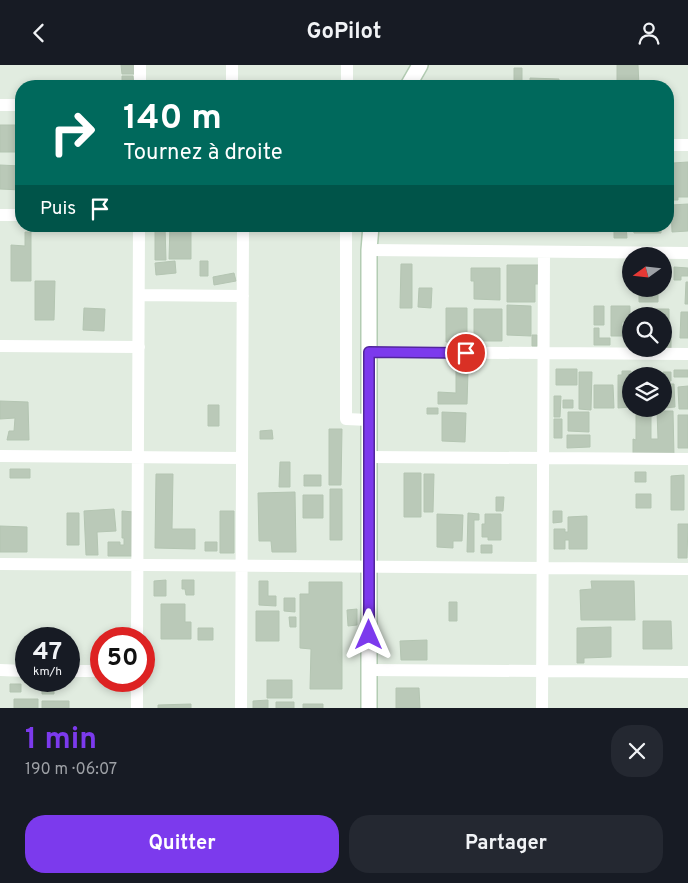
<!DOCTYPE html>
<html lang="fr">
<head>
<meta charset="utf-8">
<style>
  body { margin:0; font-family:Overpass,sans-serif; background:#242831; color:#f1f3f6; height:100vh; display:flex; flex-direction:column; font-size:19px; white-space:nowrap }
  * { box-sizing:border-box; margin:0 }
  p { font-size:16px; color:#9ea1a6 }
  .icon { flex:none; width:28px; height:28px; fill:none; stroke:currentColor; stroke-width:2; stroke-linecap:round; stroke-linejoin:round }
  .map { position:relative; height:643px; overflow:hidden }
  .side { display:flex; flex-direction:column; background:#171b24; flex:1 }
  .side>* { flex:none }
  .guide { position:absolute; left:15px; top:15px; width:659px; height:152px; border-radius:20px; box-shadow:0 2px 8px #0003; background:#00695c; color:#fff; overflow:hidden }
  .needle { width:32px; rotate:255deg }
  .controls { position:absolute; left:622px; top:182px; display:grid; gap:10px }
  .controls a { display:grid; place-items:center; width:50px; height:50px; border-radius:50%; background:#171b24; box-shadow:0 2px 8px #0003; font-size:25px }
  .speed { position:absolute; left:15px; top:562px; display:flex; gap:10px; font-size:25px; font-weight:700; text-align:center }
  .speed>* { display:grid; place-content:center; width:65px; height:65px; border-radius:50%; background:#171b24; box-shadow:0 2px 8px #0003; line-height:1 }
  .speed small { font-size:12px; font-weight:400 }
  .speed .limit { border:8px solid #d22; background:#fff; color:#111 }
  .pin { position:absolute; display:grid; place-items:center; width:42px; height:42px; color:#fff; margin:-21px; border:2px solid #fff; border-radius:50%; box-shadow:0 1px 5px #0007 }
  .me { position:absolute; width:55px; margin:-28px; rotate:0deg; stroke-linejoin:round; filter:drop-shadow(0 0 4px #0008) }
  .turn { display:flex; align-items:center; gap:18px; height:105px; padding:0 25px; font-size:22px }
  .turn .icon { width:65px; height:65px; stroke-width:2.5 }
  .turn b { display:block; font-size:35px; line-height:42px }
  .then { display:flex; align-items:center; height:48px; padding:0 25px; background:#0003; gap:10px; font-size:19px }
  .round { display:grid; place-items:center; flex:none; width:52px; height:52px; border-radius:20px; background:#242831 }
  .overview { display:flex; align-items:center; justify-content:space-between; height:85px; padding:0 25px }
  h1 { font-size:30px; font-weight:700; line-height:38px; color:#7c3aed }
  .button { display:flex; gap:10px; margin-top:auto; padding:10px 25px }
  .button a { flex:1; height:58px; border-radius:20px; background:#7c3aed; color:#fff; font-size:20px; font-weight:700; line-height:58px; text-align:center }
  .button a+a { background:#242831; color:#f1f3f6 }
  header { display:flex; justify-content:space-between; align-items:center; height:65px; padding:0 25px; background:#171b24; font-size:22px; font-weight:700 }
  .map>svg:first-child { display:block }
  .building { fill:#bac9b8; stroke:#b4c5b2 }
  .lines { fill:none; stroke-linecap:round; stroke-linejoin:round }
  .secondary-casing { stroke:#b3ccb3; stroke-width:18 }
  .street { stroke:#fff; stroke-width:12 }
  .secondary { stroke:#fff; stroke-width:15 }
  .route-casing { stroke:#51269a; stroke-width:12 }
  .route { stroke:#7c3aed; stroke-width:9 }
</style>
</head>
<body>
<header><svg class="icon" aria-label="back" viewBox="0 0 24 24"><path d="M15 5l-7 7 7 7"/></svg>GoPilot<svg class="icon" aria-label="person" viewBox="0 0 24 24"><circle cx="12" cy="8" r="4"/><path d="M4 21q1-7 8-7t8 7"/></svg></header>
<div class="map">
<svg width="688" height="643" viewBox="0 0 688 643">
  <rect width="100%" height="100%" fill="#e1ece0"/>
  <path class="building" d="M121 0H136V9H122Z
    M617 0H638L639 21H617Z
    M514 3H522V21H514Z
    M122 11H133L134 21H107V20H122Z
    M530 13 559 14V21H530Z
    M0 60H21V87H0Z
    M688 97V132H678V135H669V123L673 122V98Z
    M0 100 21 101V125L0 124Z
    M688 139V166L672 167 671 140Z
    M155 161H165L166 195H155Z
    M170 161H191V194H169Z
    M614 161H626L627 173H614Z
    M633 161H661V168H634Z
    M25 167H31V216H11V180L25 181Z
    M175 196 176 208 156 210 155 198Z
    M200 196H208V211H200Z
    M401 199H412V243H400Z
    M507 200H539V219H535V237H507Z
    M674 202 688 203V211H681V215H674Z
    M471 203H500V235L474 234V216H471Z
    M234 208 236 216 214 220 213 212Z
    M35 216H55L54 255H35Z
    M686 217H688V239H685Z
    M419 223H432L431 243 418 242Z
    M639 224H658V237H639Z
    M507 240 531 241V271L507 270Z
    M594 241H604V260H594Z
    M611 241H630V257H622V271H611Z
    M84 243 105 244 104 266 83 265Z
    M446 243H467V277H446Z
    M474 244H502V276H474Z
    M638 244H669V265H664V251H639Z
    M681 247H688V273H680Z
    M594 263H599V273H610V280H594Z
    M532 270H537V281H532Z
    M664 272H671V283H664Z
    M556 304H577V320H556Z
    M674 305H688V312H674Z
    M456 306H468L467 339H438V327L456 328Z
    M622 306H631V342L618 343V310H622Z
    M579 307H592L591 345 579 344Z
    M663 307H671V316H664Z
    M664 319H674L675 342 664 343Z
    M594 320H613L614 343H594Z
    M688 321V344H679L678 322Z
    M554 331H561L560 352H554Z
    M563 335H573V343H563Z
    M0 336 28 337 29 375H7L9 366H14L15 353 0 354Z
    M208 340H219V361H208Z
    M427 343H438V349H427Z
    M636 344H651V374H658L657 346H673L674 391H633V374L636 375Z
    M442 347 466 348 465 377 442 376Z
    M568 347H589V367L568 366Z
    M678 350H688V383H678Z
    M554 354H562V373H554Z
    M329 364H342L341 420H329Z
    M272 365 273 374H260V366Z
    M567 370H590V382L567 383Z
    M280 397H290V422H279Z
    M10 404H30V413H10Z
    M635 407H646V417H635Z
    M404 408H421V452H404Z
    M156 409H173L172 464H195V484L155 483Z
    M424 409H434L433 447H424Z
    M304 410H321V421H304Z
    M684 410V445H671V411Z
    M330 424H342V475H330Z
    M295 427 296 487H272L271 476H259L258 428Z
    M636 429H651V443H636Z
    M303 430H323V453H303Z
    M496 432H504L503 446H496Z
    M114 444 116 466 97 467 98 490H86L84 446Z
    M122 446 134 447V491H108V477H120V480H124V473H122Z
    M220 446H234V488H220Z
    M553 446H562V457L553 458Z
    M67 448H79V480H67Z
    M468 448 479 449V455H474V487H467Z
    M437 449 463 450 462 476H453V483L437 482Z
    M485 449H501V475H488V472H482V459H485Z
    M587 451V484H569V475H565V484H554V464H565V467H568V452Z
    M678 459H688L687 493H678Z
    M0 461 27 462V487H0Z
    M205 477H217V486H205Z
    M481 480H492V488H481Z
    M166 515V531H154V516Z
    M182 515H194V530H186L185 524H182Z
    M259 516H268V531H276V541L259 540Z
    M591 516H634L635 555H581L580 525 592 524Z
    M309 517H342V624H310L311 584 300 583V529H309Z
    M284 533H295V547L284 546Z
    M449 537H457V556H449Z
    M161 539H185V557H191V574H161Z
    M357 544V560L348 561 347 545Z
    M256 546H279V576H256Z
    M289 552H296V562H290Z
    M643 556H671L672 584H643Z
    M611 562V592L584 593V598H577V563Z
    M198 563H213V575H198Z
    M427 575V595H401L400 576Z
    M267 615H292V633H267Z
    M42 617H54V629H42Z
    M10 619H21V627H10Z
    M396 623H419L420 643H396Z
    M14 634H38V643H14Z
    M268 635V643H253V636Z
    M42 636H69V643H42Z
    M276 637H294V643H276Z
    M191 639V643H158V640Z
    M303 639H323V643H303Z"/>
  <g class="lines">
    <defs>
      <path id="secondary" d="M408 21 420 0
        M369 643V185L371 161"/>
    </defs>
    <use href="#secondary" class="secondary-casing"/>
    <path class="street" d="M140 21V0
      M232 21V0
      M347 21V0
      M0 40H21
      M668 80H688
      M0 150H21
      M346 161V354L369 355
      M369 185 688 188
      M139 230 243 231
      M0 281 139 282
      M369 287 688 289
      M0 391 242 393
      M369 392 688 394
      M0 499 688 504
      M137 574 139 161
      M0 605 26 606
      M369 605 688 607
      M69 606H101
      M137 643V616
      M241 643 243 161
      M542 643 544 187"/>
    <use href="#secondary" class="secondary"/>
  </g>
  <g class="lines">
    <defs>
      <path id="route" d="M369 570V287L466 288"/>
    </defs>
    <use href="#route" class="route-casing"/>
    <use href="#route" class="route"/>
  </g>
</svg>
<div class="controls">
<a><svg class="needle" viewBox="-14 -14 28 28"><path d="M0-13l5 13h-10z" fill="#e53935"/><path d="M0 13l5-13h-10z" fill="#9ea1a6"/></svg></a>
<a><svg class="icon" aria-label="search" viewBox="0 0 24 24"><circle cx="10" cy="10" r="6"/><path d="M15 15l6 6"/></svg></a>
<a><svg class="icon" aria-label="layers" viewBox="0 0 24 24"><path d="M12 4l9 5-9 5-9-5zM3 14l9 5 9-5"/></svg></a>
</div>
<div class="speed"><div>47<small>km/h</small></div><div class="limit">50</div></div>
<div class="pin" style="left:466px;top:288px;background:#d93025"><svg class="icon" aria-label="arrive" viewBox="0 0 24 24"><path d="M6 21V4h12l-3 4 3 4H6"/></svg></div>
<svg class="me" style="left:369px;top:570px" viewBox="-20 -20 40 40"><path d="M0-17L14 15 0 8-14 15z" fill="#7c3aed" stroke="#fff" stroke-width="4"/></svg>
<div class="guide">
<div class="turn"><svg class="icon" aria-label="right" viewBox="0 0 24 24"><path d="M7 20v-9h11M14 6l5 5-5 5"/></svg><div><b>140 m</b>Tournez à droite</div></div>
<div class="then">Puis<svg class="icon" aria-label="arrive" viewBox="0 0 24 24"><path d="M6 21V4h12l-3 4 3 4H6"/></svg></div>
</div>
</div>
<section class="side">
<div class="overview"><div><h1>1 min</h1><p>190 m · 06:07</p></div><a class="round"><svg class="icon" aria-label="close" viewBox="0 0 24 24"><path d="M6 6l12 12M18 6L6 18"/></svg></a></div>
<div class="button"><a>Quitter</a><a>Partager</a></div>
</section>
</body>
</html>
